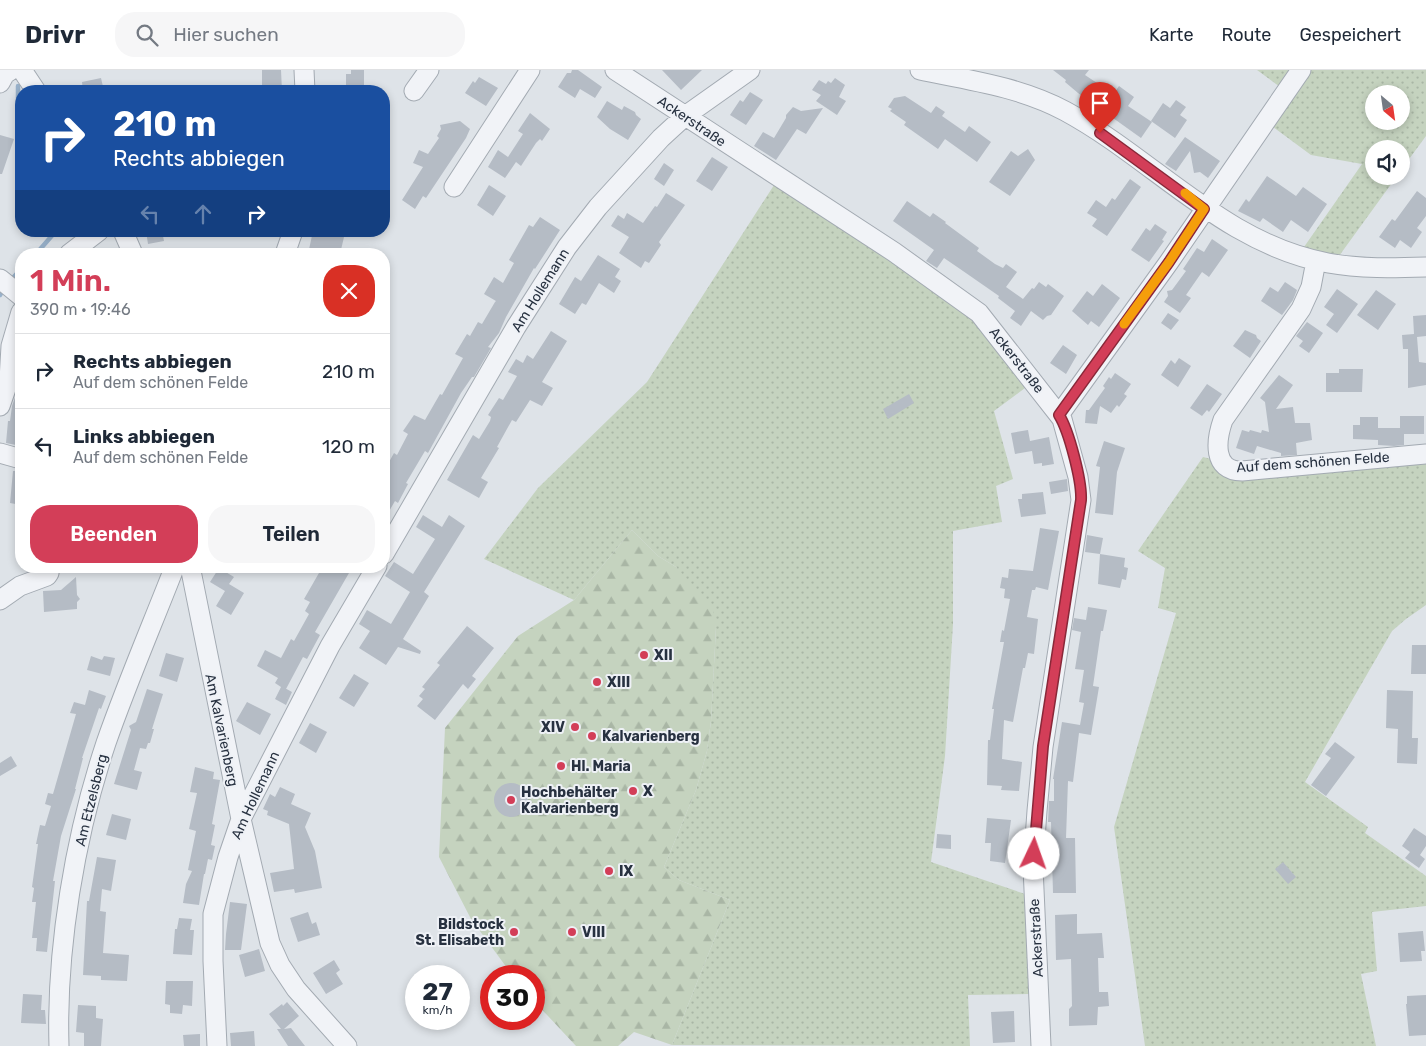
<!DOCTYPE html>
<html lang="de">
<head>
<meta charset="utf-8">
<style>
  body { margin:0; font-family:Rubik,sans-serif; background:#f6f6f7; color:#1f2937; height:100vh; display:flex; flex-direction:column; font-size:19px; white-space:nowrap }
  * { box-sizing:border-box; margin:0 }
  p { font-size:16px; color:#747a83 }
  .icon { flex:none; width:28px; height:28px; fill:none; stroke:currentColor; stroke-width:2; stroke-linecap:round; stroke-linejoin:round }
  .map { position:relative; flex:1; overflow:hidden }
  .panel { position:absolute; left:15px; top:178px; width:375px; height:325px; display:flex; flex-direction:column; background:#fff; border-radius:20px; box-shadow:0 2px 8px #0003 }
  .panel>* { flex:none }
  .top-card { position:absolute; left:15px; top:15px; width:375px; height:152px; border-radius:20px; box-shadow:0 2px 8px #0003; background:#1a4fa0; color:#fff; overflow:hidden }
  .needle { width:32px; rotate:151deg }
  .controls { position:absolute; left:1365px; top:15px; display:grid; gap:10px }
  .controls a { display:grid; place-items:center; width:45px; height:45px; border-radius:50%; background:#fff; box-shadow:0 2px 8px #0003; font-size:25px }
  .speed { position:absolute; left:405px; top:895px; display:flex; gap:10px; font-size:25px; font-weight:700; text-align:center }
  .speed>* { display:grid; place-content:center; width:65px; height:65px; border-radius:50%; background:#fff; box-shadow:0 2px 8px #0003; line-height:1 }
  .speed small { font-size:12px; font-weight:400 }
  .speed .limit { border:8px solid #d22; background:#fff; color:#111 }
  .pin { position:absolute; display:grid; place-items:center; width:42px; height:42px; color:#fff; margin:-51px -21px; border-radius:50% 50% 50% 0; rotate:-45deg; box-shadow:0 0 5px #0007 }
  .pin .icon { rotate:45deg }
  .me { position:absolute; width:55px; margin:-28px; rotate:3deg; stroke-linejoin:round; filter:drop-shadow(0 0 4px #0008) }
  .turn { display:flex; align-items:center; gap:18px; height:105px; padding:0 15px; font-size:22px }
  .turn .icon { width:65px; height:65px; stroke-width:2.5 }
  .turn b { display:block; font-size:35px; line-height:42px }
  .lanes { display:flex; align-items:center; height:48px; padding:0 15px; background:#0003; justify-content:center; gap:25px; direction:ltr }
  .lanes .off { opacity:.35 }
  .round { display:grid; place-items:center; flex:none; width:52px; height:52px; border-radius:20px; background:#f6f6f7 }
  .head { display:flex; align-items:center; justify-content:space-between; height:85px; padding:0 15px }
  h1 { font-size:30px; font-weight:600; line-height:38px; color:#d33e58 }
  .action { display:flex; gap:10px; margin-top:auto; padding:10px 15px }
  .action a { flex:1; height:58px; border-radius:20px; background:#d33e58; color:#fff; font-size:20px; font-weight:600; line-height:58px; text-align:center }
  .action a+a { background:#f6f6f7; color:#1f2937 }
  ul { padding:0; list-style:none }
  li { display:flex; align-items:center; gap:15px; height:75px; padding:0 15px; border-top:1px solid #e0e1e3 }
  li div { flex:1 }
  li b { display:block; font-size:19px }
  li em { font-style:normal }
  header { display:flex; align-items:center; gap:30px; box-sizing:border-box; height:70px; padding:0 25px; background:#fff; border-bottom:1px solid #e0e1e3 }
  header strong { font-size:24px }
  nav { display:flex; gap:28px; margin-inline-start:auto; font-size:18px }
  .search { width:350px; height:45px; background:#f6f6f7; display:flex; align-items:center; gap:12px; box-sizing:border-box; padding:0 18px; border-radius:20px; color:#747a83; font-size:19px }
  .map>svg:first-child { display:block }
  .grass { fill:url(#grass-dots); fill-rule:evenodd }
  .forest { fill:url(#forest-firs) }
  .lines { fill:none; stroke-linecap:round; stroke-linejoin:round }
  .stream { stroke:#98b1ca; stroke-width:4.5 }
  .building { fill:#b5bcc5 }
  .minor-casing { stroke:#a3aab2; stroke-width:21 }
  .minor { stroke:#f1f3f7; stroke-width:19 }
  .route-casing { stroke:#892839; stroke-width:12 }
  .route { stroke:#d33e58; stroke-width:9 }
  .slow { stroke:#f59e0b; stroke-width:9 }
  .poi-dot { fill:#d33e58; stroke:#eef1f6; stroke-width:2 }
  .labels { text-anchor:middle; stroke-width:4; stroke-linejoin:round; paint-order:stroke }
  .street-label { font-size:14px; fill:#273140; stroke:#eef1f6 }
  .poi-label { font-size:14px; font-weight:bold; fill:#273140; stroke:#eef1f6; text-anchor:start }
</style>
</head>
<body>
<header>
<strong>Drivr</strong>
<div class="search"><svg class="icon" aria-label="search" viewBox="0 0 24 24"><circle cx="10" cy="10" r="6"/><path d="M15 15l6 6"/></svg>Hier suchen</div>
<nav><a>Karte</a><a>Route</a><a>Gespeichert</a></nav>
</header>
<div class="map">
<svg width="1426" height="976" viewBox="0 0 1426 976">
  <defs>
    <pattern id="grass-dots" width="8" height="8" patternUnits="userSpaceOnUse" patternTransform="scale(1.25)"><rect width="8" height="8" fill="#c5d3bf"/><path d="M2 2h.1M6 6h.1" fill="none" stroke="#a9b6a5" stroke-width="1.8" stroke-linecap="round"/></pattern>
    <pattern id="forest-firs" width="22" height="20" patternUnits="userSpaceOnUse" patternTransform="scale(1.25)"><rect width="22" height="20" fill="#c5d3bf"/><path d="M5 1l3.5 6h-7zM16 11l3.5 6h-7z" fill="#a9b6a5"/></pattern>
  </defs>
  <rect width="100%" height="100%" fill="#dee3e8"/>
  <path class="grass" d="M1257 0H1426V66L1401 100V79H1374V106H1397L1339 186 1304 177 1362 94 1311 85 1261 48 1280 17ZM1374 24H1401V51H1374Z
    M776 112 976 248 1029 315 994 341 1013 409 996 416 1002 452 953 461V554L945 686 931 792 1025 824 1029 924 968 925 970 976 672 975 730 830 679 810 664 797 696 720 707 681 711 651 716 557 676 497 658 486 632 460 574 530 484 489 538 418 647 312Z
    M1203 387 1211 389 1216 400 1233 407 1426 390V535L1406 549 1392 561 1305 712 1368 757 1365 763 1426 806V836L1372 842 1377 901 1361 904 1376 976H1145L1114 757 1176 543 1158 538 1165 498 1138 481Z"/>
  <path class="forest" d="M632 460 658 486 676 497 713 539 716 557 711 651 707 681 696 720 664 797 679 810 730 830 672 975 634 962 618 976H576L534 931V906H513L471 849 439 787 445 658 518 566 574 530Z"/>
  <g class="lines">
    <path class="stream" d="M18 16V33L21 47
      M36 184 56 161
      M11 210 21 199
      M0 225 3 220"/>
  </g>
  <path class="building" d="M262 0H281L282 21H262Z
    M351 0H364V16H361V21H346V4H351Z
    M572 0H578L602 17 595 28 580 19 575 28 558 17 567 3H571Z
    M662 0H702L681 20Z
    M1053 0H1089L1085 5 1106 19 1108 17 1115 22 1119 16 1134 27 1128 36 1152 52 1141 68 1078 23 1065 12 1066 10Z
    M479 7 498 18 486 36 465 23 473 11 475 13Z
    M101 8 104 21H83L82 12Z
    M835 8 845 15 839 27 846 31 837 45 816 31 821 25 812 20 819 10 826 14 828 11 831 13Z
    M750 22 763 30 746 55 730 45 740 30 743 32Z
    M905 26 931 43 936 36 945 42 942 46 965 62 969 56 991 72 977 92 945 69 938 79 904 55 906 52 890 41 892 39 888 37 894 28Z
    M1176 30 1186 37 1180 45 1187 50 1175 68 1151 51 1163 33 1170 38Z
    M607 31 622 40 624 36 635 42 636 45 641 49 628 70 610 59 597 47Z
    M793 37 801 41 823 38 806 64 797 59 776 90 754 76 763 62 774 68 786 48V45Z
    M530 43 550 59 542 71 540 69 536 73 521 96 516 92 505 108 488 97 498 80 508 87 523 64 518 61Z
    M460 51 470 59 466 68 426 128 423 126 415 139 402 130 423 97 413 93 419 80 428 84 439 68 437 66 441 59 440 55Z
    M0 65 14 69 2 104H0Z
    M1185 67 1220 91 1208 108 1200 102 1194 103 1190 81 1176 101 1165 94Z
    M1028 79 1035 90 1010 126 989 112 1011 81 1018 86Z
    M712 87 728 97 712 121 696 111Z
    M664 93 674 100 664 116 654 109Z
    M1267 106 1296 126 1303 117 1327 134 1308 162 1291 150 1283 162 1263 148 1260 152 1238 141 1246 129 1249 132Z
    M1130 109 1141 117 1107 166 1092 156 1097 149 1087 143 1096 130 1106 137 1112 128 1115 130Z
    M489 115 506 126 493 146 477 135Z
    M1417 121 1426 128V146L1417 158 1422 162 1411 178 1400 170 1395 178 1379 167 1392 149 1395 151Z
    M666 123 685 135 659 172 661 175 649 193 645 191 641 198 619 183 629 167 611 156 618 145 624 149 627 143 643 153 655 136 657 137Z
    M907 131 930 147 933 143 946 152 945 153 979 178 977 181 995 194 1003 198 1006 194 1017 202 1006 217 1023 229 1032 218 1034 219 1039 212 1046 217 1048 214 1064 226 1051 245 1047 246 1043 250 1031 241 1021 256 1010 248 1015 241 998 228 999 226 963 201 944 188 937 198 926 191 934 180 893 151Z
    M540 147 560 160 535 199 534 198 506 247 499 263 488 277 491 278 474 307H472L461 323 428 383 425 381 406 413 408 414 398 433 395 431 384 450V401L394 383 397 385 408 364 403 361 414 345 425 350 440 324 442 325 463 288 455 284 467 264 470 266 478 252 482 254 495 232 496 231 484 224 494 207 503 213 514 193 509 190 529 155 533 157Z
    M1155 154 1167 162 1162 170 1164 171 1149 192 1131 180 1146 158 1150 161Z
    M146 161H162L164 171 148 174Z
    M313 161 344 167 340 184H308Z
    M1212 169 1228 180 1209 207 1202 202 1186 225 1191 228 1180 243 1164 232 1168 226 1167 221 1172 220 1186 201 1183 199 1197 178 1204 182Z
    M598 185 620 199 615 207 621 211 614 223 599 213 586 235 582 233 575 244 559 234 575 207 581 211Z
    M1285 212 1297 220 1293 230 1282 245 1261 231 1270 217 1278 222Z
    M1102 214 1120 228 1099 257 1091 251 1088 255 1072 241 1087 221 1093 226Z
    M1337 219 1358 234 1337 263 1326 255 1334 244 1324 237Z
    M1376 220 1396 234 1378 260 1357 245Z
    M1168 243 1179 250 1171 260 1161 253Z
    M1426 245V266L1417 267 1419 292 1426 293V315L1408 318V279H1403L1402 265 1414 264 1413 246Z
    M1307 252 1323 263 1309 283 1299 276 1303 271 1296 266Z
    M1245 260 1256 265 1257 268 1261 271 1250 288 1233 276Z
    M551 261 567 271 542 312 553 318 542 336 530 330 516 352 512 350 497 377 499 378 481 408 488 412 479 428 447 410 473 365 479 369 490 351 491 347 488 345 499 328 503 330 517 306 508 302 516 289 523 293 527 285 533 289Z
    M1063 275 1077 285 1066 304 1050 293Z
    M1179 288 1191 296 1178 317 1161 305 1171 290 1175 294Z
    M1339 299H1363L1362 322H1326V303H1339Z
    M1115 303 1131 314 1124 324 1127 326 1119 337 1117 335 1111 343 1100 336 1097 354 1085 353 1086 340H1089L1105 318 1103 316 1109 307 1111 309Z
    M1279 305 1293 315 1276 339 1293 337 1295 353H1310L1312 370 1296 373 1297 385 1281 386V383L1257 376 1254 384 1236 378 1242 360 1249 362 1250 360 1261 363 1262 360 1269 362 1265 332 1260 328Z
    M1207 314 1222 324 1209 342 1207 340 1202 346 1190 338Z
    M17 322H21V376L6 373 8 351H10L12 336Z
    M909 324 914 333 888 349 883 339Z
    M1400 346H1424V364H1404V375L1394 376 1378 375V370L1353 369V355H1360V347H1378V358H1400Z
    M1028 360 1030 371 1049 367 1054 394 1042 396V393L1034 394 1032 381 1015 384 1011 363Z
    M1104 371 1125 378 1117 402 1113 445 1095 443 1100 397 1096 396Z
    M13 401H21V435L10 433Z
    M1067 409 1068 421 1051 424 1049 412Z
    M1043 422 1046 444 1021 447 1018 429H1022V424Z
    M423 445 442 457 449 445 465 456 424 522 429 526 403 569 421 581 420 584 398 577 386 595 359 578 370 561 359 554 367 540 391 554 410 522 385 506 394 492 413 504 435 469 416 457Z
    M1040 458 1059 461 1048 520 1036 517 1035 520H1032L1027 547 1038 549 1034 584 1028 583 1025 598H1023L1013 652 1004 650 1002 689 1022 692 1019 721 1001 720 1002 716 987 715 988 670H990L994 639H992L1004 572H1000L1002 560 1004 561 1010 529 1004 528 1005 519 1000 518 1002 507 1008 508 1009 499 1033 501Z
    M1087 465 1103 468 1100 484 1085 482Z
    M1100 484 1125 488 1124 497 1128 498 1126 510 1122 509 1120 518 1098 514Z
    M323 496H353L315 562 320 565 307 589 303 587 286 619 283 617 292 622 286 635 275 629 281 617 275 613 278 608 257 596 265 580 281 588 291 569 294 571 309 544 305 541 310 532 304 529Z
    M219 498 234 507 229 514 244 523 231 545 216 536 225 521 210 512Z
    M76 507 77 525 80 529 77 532V539L44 542 43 521 61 520Z
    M1088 537 1107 540 1103 561H1101L1093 616 1099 617 1091 665 1079 663 1073 712 1068 711 1066 768H1075L1076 823H1053L1051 752H1048L1049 731H1054V709H1053L1062 652 1080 655 1084 633 1079 632 1084 600 1075 599 1081 562 1072 560 1074 548 1086 550Z
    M467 556 494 578 472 606 476 609 468 619 463 614 435 650 417 636 423 629 419 626 425 619 422 617 440 595 437 593Z
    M1412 575H1426V604H1411Z
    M166 583 184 588 177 612 159 606Z
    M91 586 102 590 104 586 115 588 110 606 87 600Z
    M354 604 369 613 354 637 339 628Z
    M147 619 163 624 152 659H154L150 673H148L146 679 140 678 134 700 142 702 137 720 114 714 131 660 129 656 136 652Z
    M89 620 106 626 101 639 99 638 82 688H83L75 719H76L61 766 53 811H55L47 882 36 881 37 868H32L36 832H32L34 818 32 817 38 774H36L40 755 45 756 51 736 45 734 48 723 53 724 76 644 70 643 74 632 85 635Z
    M1387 620 1413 621 1412 668H1418L1417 694 1397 693 1398 659 1386 658Z
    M247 632 271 644 260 665 236 651Z
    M310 653 327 662 316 683 299 673Z
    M1335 672 1355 687 1326 726 1311 715 1331 688 1325 684Z
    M11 686 17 696 0 706V693Z
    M195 697 214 702 213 709 220 710 212 754 215 755 211 775 215 776 212 790 208 789 205 804H204L199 835 183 833 186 814 192 801 188 800 196 761 189 759 197 723 190 722Z
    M494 730a17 17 0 1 1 34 0a17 17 0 1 1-34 0Z
    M280 717 295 724 291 734 311 743 305 757 315 781 322 818 295 823 294 819 274 822 270 803 294 799 289 754 267 745 268 741 263 739 270 724 275 727Z
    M112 744 131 749 126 770 106 765Z
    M987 748 1011 750 1005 793 990 791 991 773H985Z
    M1414 758 1426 766V776L1420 785 1425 789 1419 798 1405 788 1410 782 1402 776Z
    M937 764 951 765V779L936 778Z
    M97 787 116 790 111 821 102 819 100 841 106 842 103 883 129 885 127 911 101 910V906L83 905 87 831H89Z
    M1283 792 1296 807 1288 814 1275 799Z
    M230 832 247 834 241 880H225L226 864Z
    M308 842 312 854 316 852 320 865 298 872 290 848Z
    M1077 844V864L1102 863 1104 888H1098L1099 922H1108L1109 936 1098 937 1097 955 1069 956V939L1072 936 1071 889 1056 890 1055 845Z
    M179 848 192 849 190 860H194L192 885 173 884 175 859H177Z
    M1423 861 1425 881H1421L1422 891 1400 892 1398 863Z
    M259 879 265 901 245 907 239 885Z
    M334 890 340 900 336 903 343 914 326 924 313 903Z
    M166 911H193L192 936 183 935 182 944 170 943V935L165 934Z
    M23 924 42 925 41 940H45L46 954 21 953Z
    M1426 925V965L1409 966 1406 934H1407V926Z
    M287 932 299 946 284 959 291 958 305 976H288L277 959H281L269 944 282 934 283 936Z
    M78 935 96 936V948L103 949 101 976H84V963L76 962Z
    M1014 941 1015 972 993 973 991 942Z
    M254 961 255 976H231L230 963Z
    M200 964V976H184L183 965Z"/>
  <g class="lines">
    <defs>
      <path id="minor" d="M22 0 36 21
        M304 0 305 21
        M615 0 894 182 979 243 1062 349 1078 407 1081 430 1043 677 1037 741 1033 797 1041 976
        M920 0C969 10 1020 17 1065 41 1154 89 1224 174 1328 193 1360 199 1394 198 1426 197
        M0 13 5 4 11 0
        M414 21 429 0
        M454 117 530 0
        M123 161 133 184
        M69 184 99 161
        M285 184 293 161
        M1316 191 1311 217 1301 239 1223 350C1216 370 1212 401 1242 401L1426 384
        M0 209 21 226
        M0 336 9 310 11 276 21 242
        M1059 345 1169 192 1301 0
        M0 383 21 389
        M384 484 516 257 567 177 598 137 661 68 685 46 750 0
        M190 496 241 749 270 873 280 895 296 919 347 976
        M0 530 20 516 47 506 49 503 50 496
        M59 976C56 878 75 766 106 673 127 613 152 555 175 496
        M217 976 213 891V844L228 787 241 749 330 576 377 496"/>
    </defs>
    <use href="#minor" class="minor-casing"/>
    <use href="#minor" class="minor"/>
  </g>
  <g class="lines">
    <defs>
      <path id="route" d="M1034 784 1043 676 1081 430C1082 411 1069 361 1059 345L1169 192 1204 139 1100 63"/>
    </defs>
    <use href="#route" class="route-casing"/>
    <use href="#route" class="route"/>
    <path class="slow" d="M1124 254 1169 192 1204 139 1185 123"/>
  </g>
  <g class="poi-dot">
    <circle cx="644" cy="585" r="5"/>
    <circle cx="597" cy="612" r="5"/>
    <circle cx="575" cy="657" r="5"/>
    <circle cx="592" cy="666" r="5"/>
    <circle cx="561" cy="696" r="5"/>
    <circle cx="633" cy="721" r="5"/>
    <circle cx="511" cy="730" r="5"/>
    <circle cx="609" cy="801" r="5"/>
    <circle cx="514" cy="862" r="5"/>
    <circle cx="572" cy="862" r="5"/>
  </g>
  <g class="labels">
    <g class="street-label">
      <text transform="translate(692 51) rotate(34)" y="5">Ackerstraße</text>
      <text transform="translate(540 220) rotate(-58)" y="5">Am Hollemann</text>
      <text transform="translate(1017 290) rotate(52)" y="5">Ackerstraße</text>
      <text transform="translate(1313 392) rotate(-4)" y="5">Auf dem schönen Felde</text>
      <text transform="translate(222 660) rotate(78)" y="5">Am Kalvarienberg</text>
      <text transform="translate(255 725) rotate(-65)" y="5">Am Hollemann</text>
      <text transform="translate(91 730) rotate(-76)" y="5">Am Etzelsberg</text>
      <text transform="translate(1036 868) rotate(-93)" y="5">Ackerstraße</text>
    </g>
    <g class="poi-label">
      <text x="654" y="590">XII</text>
      <text x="607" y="617">XIII</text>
      <text x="565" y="662" text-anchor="end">XIV</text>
      <text x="602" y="671">Kalvarienberg</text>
      <text x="571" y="701">Hl. Maria</text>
      <text x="643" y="726">X</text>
      <text x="521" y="727">Hochbehälter<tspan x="521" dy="16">Kalvarienberg</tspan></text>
      <text x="619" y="806">IX</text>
      <text x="504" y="859" text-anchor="end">Bildstock<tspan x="504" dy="16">St. Elisabeth</tspan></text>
      <text x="582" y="867">VIII</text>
    </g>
  </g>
</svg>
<div class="controls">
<a><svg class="needle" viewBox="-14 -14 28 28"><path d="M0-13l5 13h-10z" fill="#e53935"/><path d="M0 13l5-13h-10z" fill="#747a83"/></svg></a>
<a><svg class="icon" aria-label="sound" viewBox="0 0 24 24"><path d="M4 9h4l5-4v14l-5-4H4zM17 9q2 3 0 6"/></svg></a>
</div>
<div class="speed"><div>27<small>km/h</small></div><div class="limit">30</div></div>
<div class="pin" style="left:1100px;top:63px;background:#d93025"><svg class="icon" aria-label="arrive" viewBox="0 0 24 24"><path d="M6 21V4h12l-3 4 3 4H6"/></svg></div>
<svg class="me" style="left:1034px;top:784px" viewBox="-20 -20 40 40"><circle r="19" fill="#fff"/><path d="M0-13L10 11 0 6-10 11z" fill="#d33e58"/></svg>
<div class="top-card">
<div class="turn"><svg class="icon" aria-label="right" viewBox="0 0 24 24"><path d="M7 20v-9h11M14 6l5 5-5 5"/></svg><div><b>210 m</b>Rechts abbiegen</div></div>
<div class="lanes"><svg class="icon off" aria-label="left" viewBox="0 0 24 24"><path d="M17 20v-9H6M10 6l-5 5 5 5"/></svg><svg class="icon off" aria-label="ahead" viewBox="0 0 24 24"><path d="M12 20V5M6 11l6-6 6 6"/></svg><svg class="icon" aria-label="right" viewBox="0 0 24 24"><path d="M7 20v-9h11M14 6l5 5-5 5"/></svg></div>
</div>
<section class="panel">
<div class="head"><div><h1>1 Min.</h1><p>390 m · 19:46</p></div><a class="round" style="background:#d93025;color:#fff"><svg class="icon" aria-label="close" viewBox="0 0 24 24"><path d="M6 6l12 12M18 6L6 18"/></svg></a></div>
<ul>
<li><svg class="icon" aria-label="right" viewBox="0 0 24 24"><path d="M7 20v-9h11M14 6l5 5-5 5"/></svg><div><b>Rechts abbiegen</b><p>Auf dem schönen Felde</p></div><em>210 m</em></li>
<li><svg class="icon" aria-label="left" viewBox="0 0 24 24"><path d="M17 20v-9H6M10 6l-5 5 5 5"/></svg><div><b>Links abbiegen</b><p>Auf dem schönen Felde</p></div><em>120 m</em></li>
</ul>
<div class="action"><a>Beenden</a><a>Teilen</a></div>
</section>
</div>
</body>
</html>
